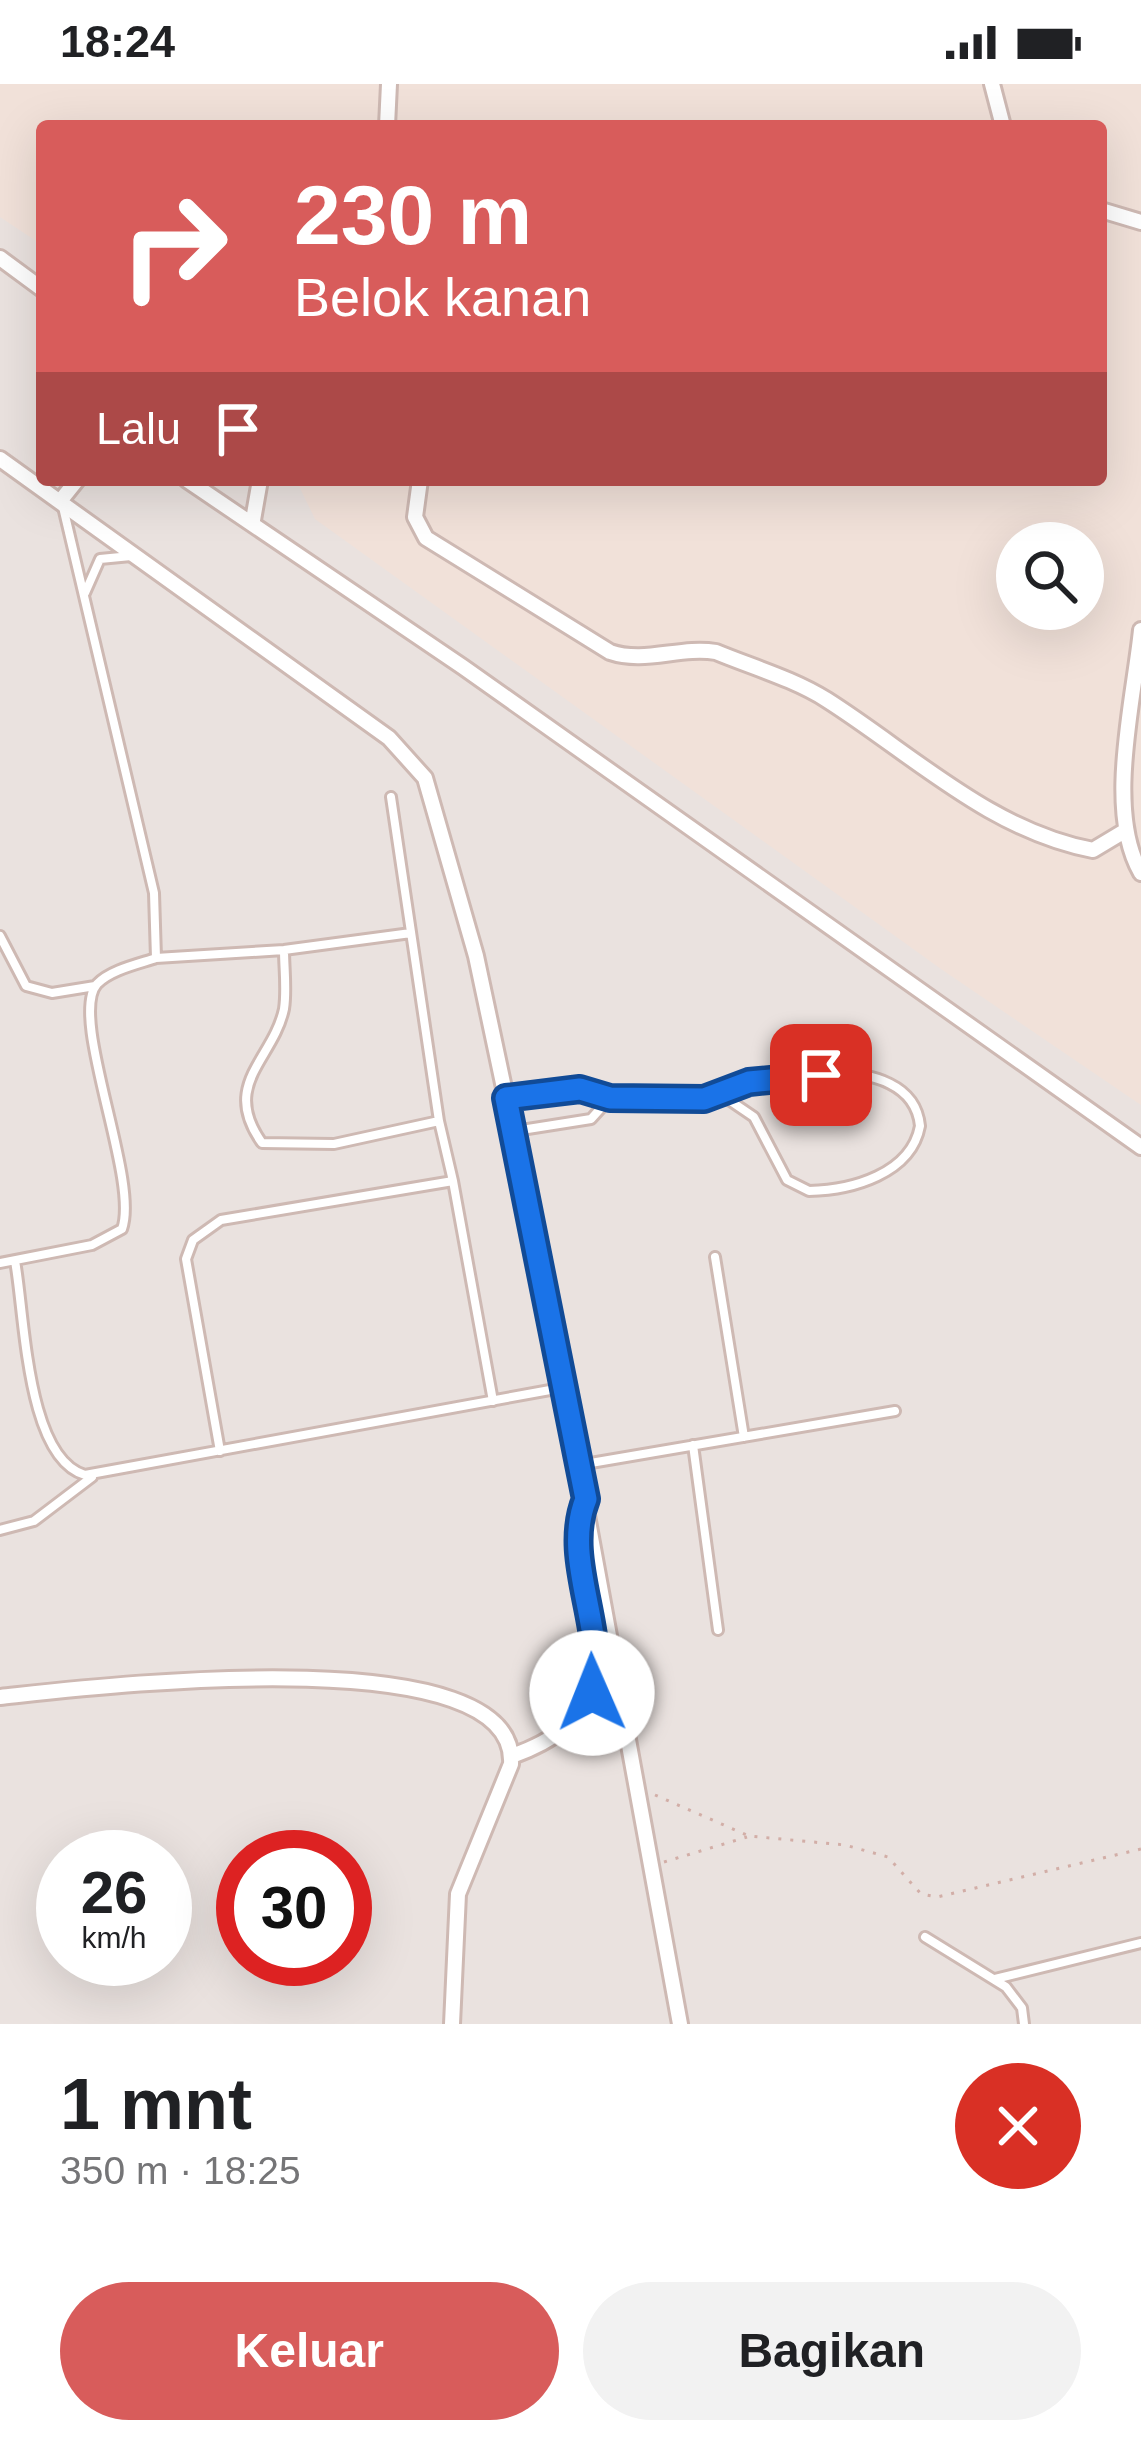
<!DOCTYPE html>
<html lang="id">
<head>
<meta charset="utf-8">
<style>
  body { margin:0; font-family:Arial,sans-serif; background:#f2f2f2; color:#202124; height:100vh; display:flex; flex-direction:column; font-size:45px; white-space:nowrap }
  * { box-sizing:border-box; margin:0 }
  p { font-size:39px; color:#757577 }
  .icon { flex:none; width:66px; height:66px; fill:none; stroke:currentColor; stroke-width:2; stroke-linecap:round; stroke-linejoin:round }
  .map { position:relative; height:1940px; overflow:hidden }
  .details { display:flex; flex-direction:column; background:#fff; flex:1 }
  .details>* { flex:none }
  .top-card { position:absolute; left:36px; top:36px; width:1071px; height:366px; border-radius:12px; box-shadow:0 12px 48px #0002; background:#d85c5b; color:#fff; overflow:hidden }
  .tools { position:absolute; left:996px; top:438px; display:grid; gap:24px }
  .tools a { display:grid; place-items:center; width:108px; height:108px; border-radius:50%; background:#fff; box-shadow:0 12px 48px #0002; font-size:60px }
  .speed { position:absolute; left:36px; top:1746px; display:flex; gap:24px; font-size:60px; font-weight:700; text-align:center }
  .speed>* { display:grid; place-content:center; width:156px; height:156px; border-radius:50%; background:#fff; box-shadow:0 12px 48px #0002; line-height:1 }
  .speed small { font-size:30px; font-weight:400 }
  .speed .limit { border:18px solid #d22; background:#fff; color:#111 }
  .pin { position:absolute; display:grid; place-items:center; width:102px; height:102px; color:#fff; margin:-51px; border-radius:24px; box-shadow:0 6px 18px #0006 }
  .me { position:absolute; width:132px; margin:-66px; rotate:359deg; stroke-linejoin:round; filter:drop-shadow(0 0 9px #0008) }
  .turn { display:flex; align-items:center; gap:42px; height:252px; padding:0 60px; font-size:54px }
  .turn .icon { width:156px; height:156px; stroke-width:2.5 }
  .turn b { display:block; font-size:84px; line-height:102px }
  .then { display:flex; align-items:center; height:114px; padding:0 60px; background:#0003; gap:24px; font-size:45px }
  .round { display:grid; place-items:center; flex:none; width:126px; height:126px; border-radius:63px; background:#f2f2f2 }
  .headline { display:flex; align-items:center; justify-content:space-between; height:204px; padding:0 60px }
  h1 { font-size:72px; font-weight:800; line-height:90px }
  .button { display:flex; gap:24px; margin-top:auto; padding:24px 60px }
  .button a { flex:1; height:138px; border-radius:72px; background:#d85c5b; color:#fff; font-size:48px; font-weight:800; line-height:138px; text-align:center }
  .button a+a { background:#f2f2f2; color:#202124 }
  .status { display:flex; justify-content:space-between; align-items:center; height:84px; padding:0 60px; background:#fff; direction:ltr }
  .status svg { height:33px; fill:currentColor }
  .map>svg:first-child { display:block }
  .residential { fill:#f1e1d9; fill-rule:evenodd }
  .industrial { fill:#eae2df; fill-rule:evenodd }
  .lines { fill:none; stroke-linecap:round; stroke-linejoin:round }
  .lane-casing { stroke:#ceb9b3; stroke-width:14 }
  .street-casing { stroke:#ceb9b3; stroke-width:20 }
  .path { stroke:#d2aea7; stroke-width:3; stroke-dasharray:3 9; stroke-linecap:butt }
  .lane { stroke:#fff; stroke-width:8 }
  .street { stroke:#fff; stroke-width:14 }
  .route-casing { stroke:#114b97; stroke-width:30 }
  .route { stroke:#1a73e8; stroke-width:21 }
</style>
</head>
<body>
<div class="status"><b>18:24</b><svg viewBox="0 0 49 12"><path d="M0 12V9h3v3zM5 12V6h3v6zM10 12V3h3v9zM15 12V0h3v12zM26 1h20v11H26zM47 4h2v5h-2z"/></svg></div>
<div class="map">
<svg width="1141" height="1940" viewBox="0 0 1141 1940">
  <rect width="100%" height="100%" fill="#fbf0ea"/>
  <path class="residential" d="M0 0H1141V1940H0ZM42 42H1101V396H42ZM1017 459H1083V525H1017ZM63 1773H165V1875H63ZM243 1773H345V1875H243Z"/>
  <path class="industrial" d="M0 133 42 161V396H296L315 435 941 885 1141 1021V1940H0ZM63 1773H165V1875H63ZM243 1773H345V1875H243Z"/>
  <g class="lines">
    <defs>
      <path id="lane" d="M85 509 100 475 131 472
        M391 713 439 1037 453 1097
        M0 852 26 902 52 909 95 902
        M284 866C284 884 287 906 284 925 273 976 220 1000 262 1059L334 1060 439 1037
        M156 874 284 866 411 849
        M507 1014 581 1005 610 1014 729 1016 754 1033 787 1096 809 1107C852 1106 911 1090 920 1042 912 960 752 990 704 1015
        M515 1047 591 1035 610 1014
        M715 1173 744 1353
        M15 1177C25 1231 26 1374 85 1391L561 1304
        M0 1179 92 1161 122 1145C140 1096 68 933 97 900 110 886 138 880 156 874L154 809 63 423
        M693 1361 718 1546
        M220 1367 186 1175 193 1156 221 1136 453 1097 493 1317
        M579 1381 895 1327
        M0 1446 34 1437 92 1393
        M925 1853 1006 1903 1022 1924 1024 1940
        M995 1895 1141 1859"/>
      <path id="street" d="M992 0 1003 42
        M387 42 389 0
        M1101 126 1141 138
        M0 174 42 205
        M0 375 389 654 425 694 476 872 539 1169 680 1940
        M187 396 463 583 1141 1063
        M420 396 415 433 426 454 610 568C645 580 680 562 716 568 752 583 794 595 827 616 912 670 991 747 1093 766L1123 748
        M61 416 77 396
        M253 436 260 396
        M1141 546C1134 616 1105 727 1141 789
        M0 1613C77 1605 519 1549 511 1680L458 1810 452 1940
        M512 1672C661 1619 554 1522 583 1421"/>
    </defs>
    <use href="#lane" class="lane-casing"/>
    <use href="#street" class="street-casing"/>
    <path class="path" d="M655 1711 749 1752 845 1761 888 1773 921 1810 937 1813 1141 1765
      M664 1778 747 1753"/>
    <use href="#lane" class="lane"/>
    <use href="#street" class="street"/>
  </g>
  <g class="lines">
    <defs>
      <path id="route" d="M592 1609C608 1547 561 1476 586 1415L506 1014 580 1005 610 1014 704 1015 749 998 821 991"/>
    </defs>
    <use href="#route" class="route-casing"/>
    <use href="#route" class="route"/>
  </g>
</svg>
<div class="tools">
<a><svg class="icon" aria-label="search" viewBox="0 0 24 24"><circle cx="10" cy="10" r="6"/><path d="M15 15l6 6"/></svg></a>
</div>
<div class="speed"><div>26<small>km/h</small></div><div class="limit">30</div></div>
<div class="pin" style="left:821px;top:991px;background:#d93025"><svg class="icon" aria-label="arrive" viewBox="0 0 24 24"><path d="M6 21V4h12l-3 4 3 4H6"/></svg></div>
<svg class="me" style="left:592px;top:1609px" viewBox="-20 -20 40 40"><circle r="19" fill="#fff"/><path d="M0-13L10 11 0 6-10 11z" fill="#1a73e8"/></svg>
<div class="top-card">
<div class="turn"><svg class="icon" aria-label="right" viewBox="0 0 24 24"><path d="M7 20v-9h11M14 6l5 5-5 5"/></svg><div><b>230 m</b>Belok kanan</div></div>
<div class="then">Lalu<svg class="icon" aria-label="arrive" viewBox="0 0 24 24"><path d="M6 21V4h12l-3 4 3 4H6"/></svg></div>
</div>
</div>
<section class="details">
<div class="headline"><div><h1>1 mnt</h1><p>350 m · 18:25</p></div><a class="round" style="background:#d93025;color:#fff"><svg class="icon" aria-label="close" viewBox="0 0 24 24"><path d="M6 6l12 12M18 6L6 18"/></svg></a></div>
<div class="button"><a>Keluar</a><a>Bagikan</a></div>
</section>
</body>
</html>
